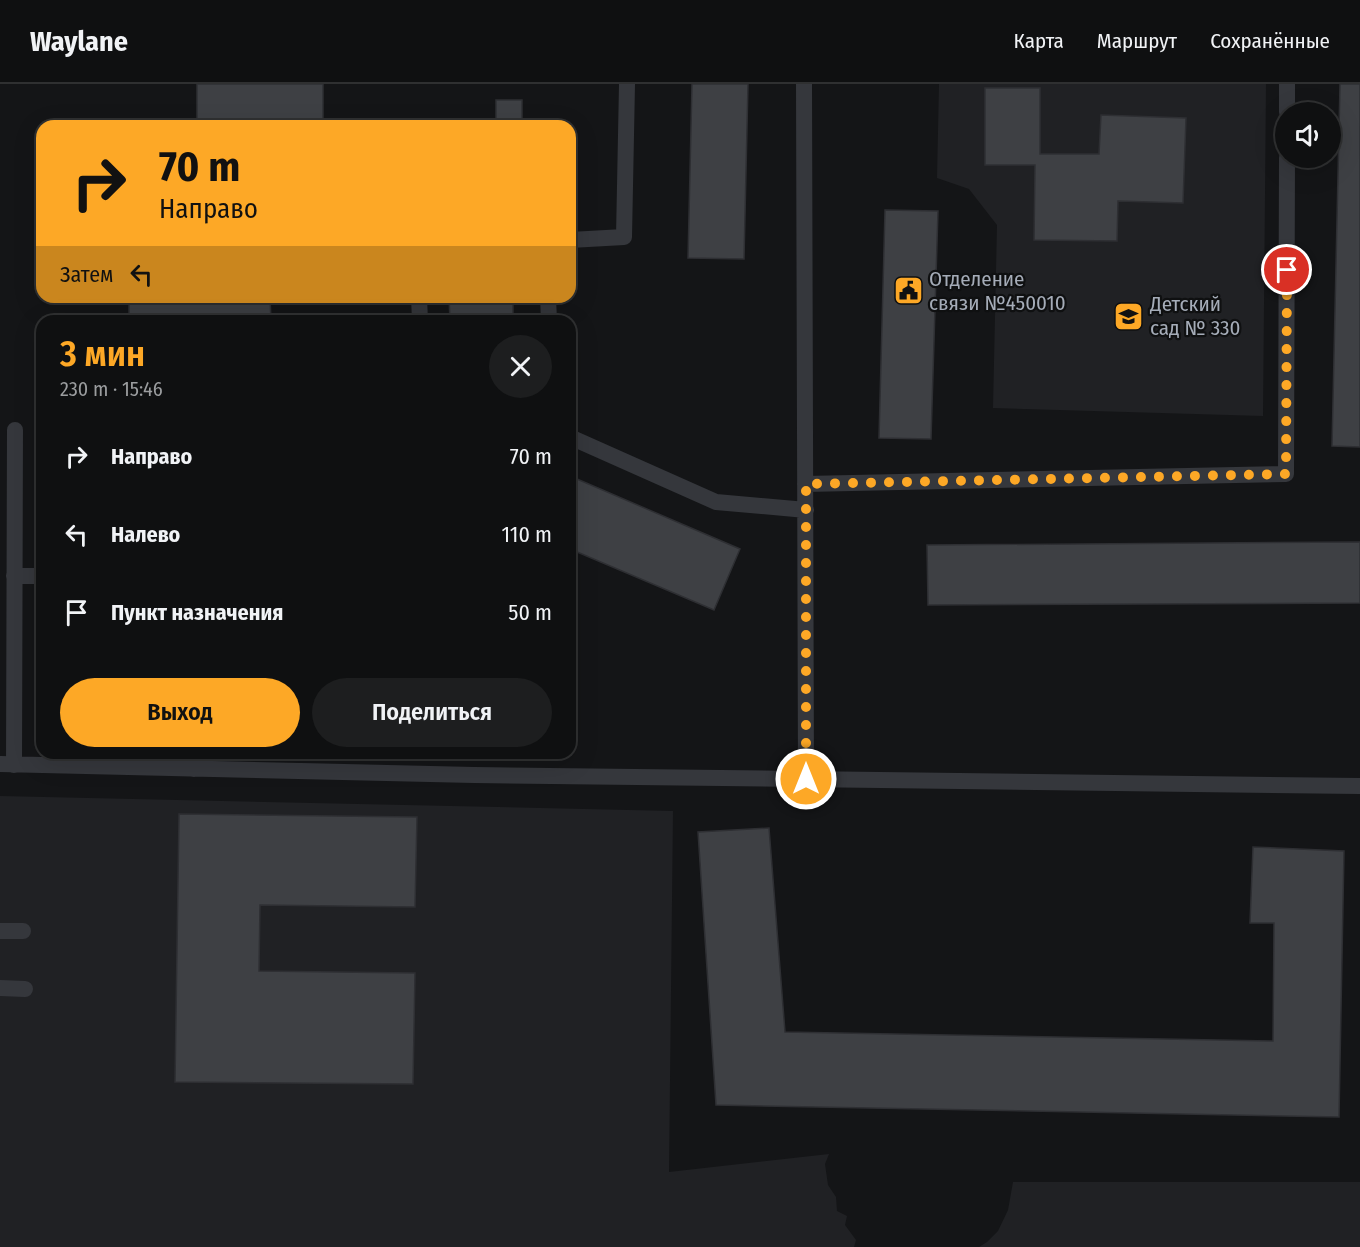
<!DOCTYPE html>
<html lang="ru">
<head>
<meta charset="utf-8">
<style>
  body { margin:0; font-family:"Fira Sans Condensed",sans-serif; background:#1d1e1f; color:#f1f3f6; height:100vh; display:flex; flex-direction:column; font-size:22px; white-space:nowrap }
  * { box-sizing:border-box; margin:0 }
  p { font-size:20px; color:#9b9d9f }
  .icon { flex:none; width:33px; height:33px; fill:none; stroke:currentColor; stroke-width:2; stroke-linecap:round; stroke-linejoin:round }
  .map { position:relative; flex:1; overflow:hidden }
  .drawer { position:absolute; left:36px; top:231px; width:540px; height:444px; display:flex; flex-direction:column; background:#0f1011; border-radius:18px; box-shadow:0 6px 24px #0002,0 0 0 2px #2f3031 }
  .drawer>* { flex:none }
  .banner { position:absolute; left:36px; top:36px; width:540px; height:183px; border-radius:18px; box-shadow:0 6px 24px #0002,0 0 0 2px #2f3031; background:#fda826; color:#111; overflow:hidden }
  .fabs { position:absolute; left:1275px; top:18px; display:grid; gap:12px }
  .fabs a { display:grid; place-items:center; width:66px; height:66px; border-radius:50%; background:#0f1011; box-shadow:0 6px 24px #0002,0 0 0 2px #2f3031; font-size:30px }
  .pin { position:absolute; display:grid; place-items:center; width:51px; height:51px; color:#fff; margin:-26px; border:3px solid #fff; border-radius:50%; box-shadow:0 2px 6px #0007 }
  .me { position:absolute; width:66px; margin:-33px; rotate:0deg; stroke-linejoin:round; filter:drop-shadow(0 0 4px #0008) }
  .turn { display:flex; align-items:center; gap:21px; height:126px; padding:0 24px; font-size:27px }
  .turn .icon { width:78px; height:78px; stroke-width:2.5 }
  .turn b { display:block; font-size:42px; line-height:51px }
  .then { display:flex; align-items:center; height:57px; padding:0 24px; background:#0003; gap:12px; font-size:22px }
  .round { display:grid; place-items:center; flex:none; width:63px; height:63px; border-radius:32px; background:#1d1e1f }
  .headline { display:flex; align-items:center; justify-content:space-between; height:102px; padding:0 24px }
  h1 { font-size:36px; font-weight:600; line-height:45px; color:#fda826 }
  .cta { display:flex; gap:12px; margin-top:auto; padding:12px 24px }
  .cta a { flex:1; height:69px; border-radius:36px; background:#fda826; color:#111; font-size:24px; font-weight:600; line-height:69px; text-align:center }
  .cta a+a { background:#1d1e1f; color:#f1f3f6 }
  ul { padding:0; list-style:none }
  li { display:flex; align-items:center; gap:18px; height:78px; padding:0 24px }
  li div { flex:1 }
  li b { display:block; font-size:22px }
  li em { font-style:normal }
  header { display:flex; align-items:center; gap:36px; box-sizing:border-box; height:84px; padding:0 30px; background:#0f1011; border-bottom:2px solid #2f3031 }
  header strong { font-size:28px }
  nav { display:flex; gap:33px; margin-inline-start:auto; font-size:21px }
  .map>svg:first-child { display:block }
  .built { fill:#202124 }
  .building { fill:#3e4044; stroke:#2e2f33; stroke-width:1.5 }
  .lines { fill:none; stroke-linecap:round; stroke-linejoin:round }
  .service { stroke:#35373c; stroke-width:16 }
  .route { stroke:#fda826; stroke-width:10; stroke-dasharray:0 18 }
  .labels { text-anchor:middle; stroke-width:4.5; stroke-linejoin:round; paint-order:stroke }
  .poi-label { font-size:21px; fill:#a5acb8; stroke:#0f1011; text-anchor:start }
</style>
</head>
<body>
<header>
<strong>Waylane</strong>
<nav><a>Карта</a><a>Маршрут</a><a>Сохранённые</a></nav>
</header>
<div class="map">
<svg width="1360" height="1163" viewBox="0 0 1360 1163">
  <rect width="100%" height="100%" fill="#141517"/>
  <path class="built" d="M939 0H1266L1263 332 993 324 997 141 969 105 937 94Z
    M0 712 673 727 669 1088 829 1070 825 1080 828 1101 836 1113 837 1127 847 1132 845 1141 856 1156 854 1163H0Z
    M1013 1098H1360V1163H979L987 1158 998 1147 1008 1126Z"/>
  <path class="building" d="M197 0H323V42H188V38H197Z
    M692 0H748L744 175 688 174Z
    M1340 0H1360V363L1332 362Z
    M985 4H1040V70H1099L1101 31 1186 34 1183 119 1118 117 1117 157 1034 156 1035 81H985Z
    M496 16H522V42H496Z
    M885 126 938 127 931 355 879 354Z
    M129 213H270L271 237H129Z
    M449 213H513V237H450Z
    M570 392 740 465 714 526 570 465Z
    M1360 458V519L928 521 927 461Z
    M179 730 417 733 415 823 260 821 259 887 415 889 413 1000 175 998Z
    M769 744 785 948 1273 957 1274 839H1250L1253 763 1344 767 1339 1033 716 1021 698 748Z"/>
  <g class="lines">
    <path class="service" d="M804 0 806 695
      M1287 28V0
      M570 156 624 153 627 0
      M419 213 420 237
      M548 213 549 237
      M570 353 716 418 806 426
      M805 400 1286 390 1287 74
      M14 492H42
      M194 669V685
      M0 680 474 691 1360 702
      M14 681 15 346
      M0 847H23
      M0 904 25 905"/>
  </g>
  <g class="lines">
    <path class="route" d="M806 695V400L1286 390 1287 186"/>
  </g>
  <defs>
    <symbol id="civic-square" viewBox="-11 -11 22 22"><rect x="-9" y="-9" width="18" height="18" rx="4" fill="#fda826" stroke="#0f1011"/><path d="M-.6-6.5H3V-4.5H.6V-3L4-1V1h2V6H-6V1h2V-1L-.6-3ZM-1.2 2.5V6h2.4V2.5Z" fill="#111"/></symbol>
    <symbol id="school-square" viewBox="-11 -11 22 22"><rect x="-9" y="-9" width="18" height="18" rx="4" fill="#fda826" stroke="#0f1011"/><path d="M0-5L7-2L0 1L-7-2ZM-4 1L0 2.5L4 1V4Q0 6-4 4Z" fill="#111"/></symbol>
  </defs>
  <g fill-rule="evenodd">
    <use href="#civic-square" x="892" y="190" width="33" height="33"/>
    <use href="#school-square" x="1112" y="216" width="33" height="33"/>
  </g>
  <g class="labels">
    <g class="poi-label">
      <text x="929" y="202">Отделение<tspan x="929" dy="24">связи №450010</tspan></text>
      <text x="1150" y="227">Детский<tspan x="1150" dy="24">сад № 330</tspan></text>
    </g>
  </g>
</svg>
<div class="fabs">
<a><svg class="icon" aria-label="sound" viewBox="0 0 24 24"><path d="M4 9h4l5-4v14l-5-4H4zM17 9q2 3 0 6"/></svg></a>
</div>
<div class="pin" style="left:1287px;top:186px;background:#d93025"><svg class="icon" aria-label="arrive" viewBox="0 0 24 24"><path d="M6 21V4h12l-3 4 3 4H6"/></svg></div>
<svg class="me" style="left:806px;top:695px" viewBox="-20 -20 40 40"><circle r="17" fill="#fda826" stroke="#fff" stroke-width="3"/><path d="M0-11L8 9 0 5-8 9z" fill="#fff"/></svg>
<div class="banner">
<div class="turn"><svg class="icon" aria-label="right" viewBox="0 0 24 24"><path d="M7 20v-9h11M14 6l5 5-5 5"/></svg><div><b>70 m</b>Направо</div></div>
<div class="then">Затем<svg class="icon" aria-label="left" viewBox="0 0 24 24"><path d="M17 20v-9H6M10 6l-5 5 5 5"/></svg></div>
</div>
<section class="drawer">
<div class="headline"><div><h1>3 мин</h1><p>230 m · 15:46</p></div><a class="round"><svg class="icon" aria-label="close" viewBox="0 0 24 24"><path d="M6 6l12 12M18 6L6 18"/></svg></a></div>
<ul>
<li><svg class="icon" aria-label="right" viewBox="0 0 24 24"><path d="M7 20v-9h11M14 6l5 5-5 5"/></svg><div><b>Направо</b></div><em>70 m</em></li>
<li><svg class="icon" aria-label="left" viewBox="0 0 24 24"><path d="M17 20v-9H6M10 6l-5 5 5 5"/></svg><div><b>Налево</b></div><em>110 m</em></li>
<li><svg class="icon" aria-label="arrive" viewBox="0 0 24 24"><path d="M6 21V4h12l-3 4 3 4H6"/></svg><div><b>Пункт назначения</b></div><em>50 m</em></li>
</ul>
<div class="cta"><a>Выход</a><a>Поделиться</a></div>
</section>
</div>
</body>
</html>
